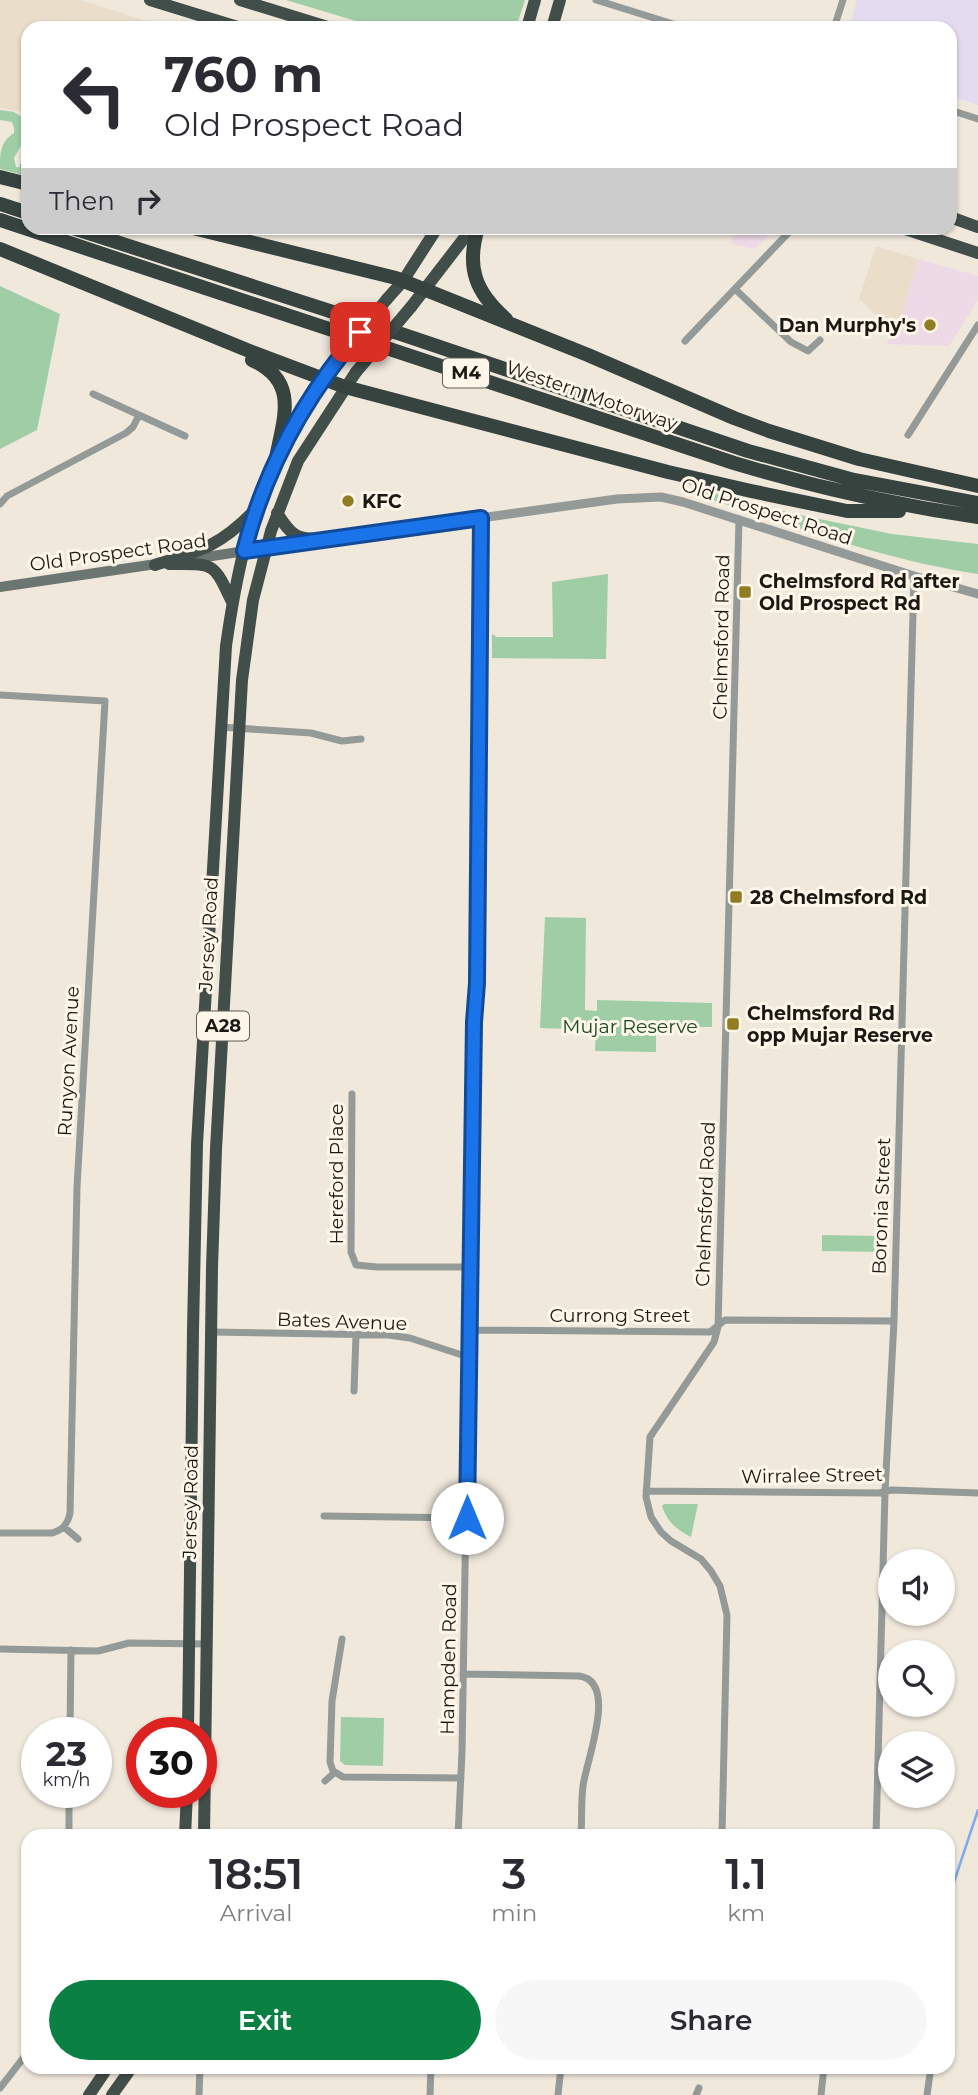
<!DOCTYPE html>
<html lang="en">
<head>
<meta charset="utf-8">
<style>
  body { margin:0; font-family:Montserrat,sans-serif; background:#f7f7f7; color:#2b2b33; height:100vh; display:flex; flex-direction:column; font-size:26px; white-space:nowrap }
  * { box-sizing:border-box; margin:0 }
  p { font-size:23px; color:#7c7c81 }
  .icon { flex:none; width:38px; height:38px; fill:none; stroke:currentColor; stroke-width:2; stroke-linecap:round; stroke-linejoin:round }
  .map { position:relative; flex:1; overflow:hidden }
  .sheet { position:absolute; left:21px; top:1829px; width:934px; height:245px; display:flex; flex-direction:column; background:#fff; border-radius:21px; box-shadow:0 2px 5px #0004 }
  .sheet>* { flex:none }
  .guide { position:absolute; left:21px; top:21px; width:936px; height:214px; border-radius:21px; box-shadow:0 2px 5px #0004; background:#fff; color:#2b2b33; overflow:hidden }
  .tools { position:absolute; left:878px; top:1549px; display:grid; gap:14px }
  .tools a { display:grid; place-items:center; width:77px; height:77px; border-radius:50%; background:#fff; box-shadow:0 2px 5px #0004; font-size:35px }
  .speed { position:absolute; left:21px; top:1717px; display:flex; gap:14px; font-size:35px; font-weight:700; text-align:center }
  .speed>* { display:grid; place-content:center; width:91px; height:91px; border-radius:50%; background:#fff; box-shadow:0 2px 5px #0004; line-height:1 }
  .speed small { font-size:18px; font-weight:400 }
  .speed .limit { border:10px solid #d22; background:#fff; color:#111 }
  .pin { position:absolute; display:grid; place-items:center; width:60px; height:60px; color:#fff; margin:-30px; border-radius:14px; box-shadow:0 4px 10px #0006 }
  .me { position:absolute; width:77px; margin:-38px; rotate:0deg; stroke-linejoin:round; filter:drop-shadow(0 0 5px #0008) }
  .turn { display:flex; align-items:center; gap:24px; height:147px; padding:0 28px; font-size:32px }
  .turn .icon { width:91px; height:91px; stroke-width:2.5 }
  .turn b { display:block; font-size:49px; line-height:60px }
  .then { display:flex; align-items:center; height:66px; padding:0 28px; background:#0003; gap:14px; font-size:26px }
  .eta { display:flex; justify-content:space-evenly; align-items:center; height:119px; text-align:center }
  .eta b { font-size:42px; font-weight:600; line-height:49px }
  .button { display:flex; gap:14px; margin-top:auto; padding:14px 28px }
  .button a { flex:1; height:80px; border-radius:42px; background:#0b8043; color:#fff; font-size:28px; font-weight:600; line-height:80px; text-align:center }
  .button a+a { background:#f7f7f7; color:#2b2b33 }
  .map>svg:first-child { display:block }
  .commercial { fill:#eed9e6 }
  .built { fill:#eaddca }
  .education { fill:#e5dbf0 }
  .green { fill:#9fcea6 }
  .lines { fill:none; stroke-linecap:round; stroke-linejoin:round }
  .stream { stroke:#7ea9eb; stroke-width:2.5 }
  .minor { stroke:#939a98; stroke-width:7 }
  .tertiary { stroke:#939a98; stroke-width:9 }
  .secondary { stroke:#6b7571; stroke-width:10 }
  .trunk { stroke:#424e4a; stroke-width:12 }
  .motorway { stroke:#36433f; stroke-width:14 }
  .trunk-bridge { stroke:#424e4a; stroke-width:12 }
  .route-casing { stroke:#114b97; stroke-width:18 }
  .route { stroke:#1a73e8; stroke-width:12 }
  .poi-dot { fill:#927c23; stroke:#fef6e9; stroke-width:2.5 }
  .labels { text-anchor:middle; stroke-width:6; stroke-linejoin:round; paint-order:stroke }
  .shield { fill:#fef6e9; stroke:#605b54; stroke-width:2 }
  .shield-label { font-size:18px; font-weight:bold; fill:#1c1914 }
  .poi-label { font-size:19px; font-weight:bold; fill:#1c1914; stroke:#fef6e9; text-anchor:start }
  .street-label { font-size:19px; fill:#1c1914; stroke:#fef6e9 }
  .park-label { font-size:19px; fill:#174924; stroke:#fef6e9 }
</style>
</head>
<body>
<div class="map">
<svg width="978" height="2095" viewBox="0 0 978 2095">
  <rect width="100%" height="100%" fill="#f1e8dc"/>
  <path class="commercial" d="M733 228H777L755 249 731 244Z
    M918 259 978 276V300L949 346 886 344 896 334Z"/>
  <path class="built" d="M0 0H81L150 22 136 28H28V113L0 108Z
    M876 246 918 259 896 334 859 299Z"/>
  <path class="education" d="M857 0H978V105L950 96V28H849Z"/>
  <path class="green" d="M286 0H525L516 28H379Z
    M0 110 14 112 28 121V133L14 158 16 167 28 168V176L0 169C0 153 0 142 14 133V128L12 122 0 120Z
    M0 286 60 314 37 430 0 449Z
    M701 490 795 514 892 534 978 544V574C884 560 793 526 704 497L700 494Z
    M608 574 606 659 492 658V634L497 637H553L552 582Z
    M545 917 586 918 585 1010 597 1011V1000L712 1003V1027H656V1052L595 1051 596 1030 540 1028Z
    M822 1235 882 1236V1252L822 1251Z
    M664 1504H698L691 1537C677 1530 667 1522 662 1506Z
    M341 1717 384 1718 383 1766 345 1765 340 1761Z"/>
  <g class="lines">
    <path class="stream" d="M154 28 156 26
      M21 166 28 147
      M948 1900 978 1810"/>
    <path class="minor" d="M596 0 686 28
      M834 28 843 0
      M950 110 978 119
      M735 289 791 342 808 351 820 340
      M685 341 793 228
      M93 394 185 436
      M908 435 978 325
      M0 504 7 496 126 433 133 427 139 415
      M0 695 105 701 77 1187 70 1513C68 1524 63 1530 52 1533H0
      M220 727 311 733 342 741 361 739
      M352 1094 351 1252 356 1265 377 1267H471
      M468 1330 710 1332 725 1320 894 1321
      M211 1332 388 1335 410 1338 468 1357
      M354 1391 356 1335
      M646 1491 879 1493 892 1490 978 1493
      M324 1516 467 1518
      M64 1527 78 1539
      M342 1639 332 1701 330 1762 333 1771 343 1777 461 1778
      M0 1649 98 1651 129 1643 207 1644
      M463 1674 579 1676C619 1681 586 1761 583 1786 581 1802 582 1819 581 1836
      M70 1732 71 1650
      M325 1781 334 1773
      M69 1836V1792
      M458 1836 462 1752 474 1022 477 983 481 518
      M722 1836 727 1615 720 1586 711 1571 701 1559 671 1541 661 1532 651 1517 646 1497 650 1437 714 1342 718 1327 739 519
      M876 1836 885 1492 894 1321 914 576
      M0 2088 28 2052
      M199 2095 200 2067
      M430 2095 431 2067
      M558 2095 561 2067
      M696 2095 699 2088
      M821 2095 824 2067
      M927 2095 931 2067"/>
    <path class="tertiary" d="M322 540 617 499 661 497 683 502 914 576 978 594
      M265 548 308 542"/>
    <path class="secondary" d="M186 560 265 548
      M0 587 163 563"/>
    <path class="trunk" d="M150 0 241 28
      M240 0 331 28
      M527 28 535 0
      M552 28 560 0
      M950 217 978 227
      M902 228 978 253
      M387 299 403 281 437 228
      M411 307 472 228
      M277 513C292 537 297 540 325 539
      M169 564C214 564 213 561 232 602
      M155 565C200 551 220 546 254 511
      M188 1732 193 1330 197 1144 226 646C235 583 248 516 276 458 292 426 312 395 332 365
      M185 1836 187 1792
      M204 1836 212 1268 216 1149 242 680 253 600 271 531 298 461 356 372
      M89 2095 108 2067
      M112 2095 132 2067"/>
    <path class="motorway" d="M0 177 28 184
      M0 204 28 213
      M0 220 734 463C814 487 895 505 978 517
      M73 228 401 334 748 451 854 480 978 503
      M193 228 396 278 588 355 734 418 769 431 859 459 978 486
      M478 228C466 267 475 292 506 319
      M0 249 247 350 345 387 668 472 751 491 847 511H899
      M252 360C299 381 284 417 276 458"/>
    <path class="trunk-bridge" d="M332 365 387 299
      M356 372 411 307"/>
  </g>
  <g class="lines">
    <defs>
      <path id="route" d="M360 332C305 396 265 469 244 551L481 518 477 983 474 1022 467 1518"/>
    </defs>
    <use href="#route" class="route-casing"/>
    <use href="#route" class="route"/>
  </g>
  <g class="poi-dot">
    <circle cx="930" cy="325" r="7"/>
    <circle cx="348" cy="501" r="7"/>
    <rect x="738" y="585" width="14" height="14" rx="3.5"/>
    <rect x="729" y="890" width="14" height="14" rx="3.5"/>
    <rect x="726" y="1017" width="14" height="14" rx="3.5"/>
  </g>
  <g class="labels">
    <g class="shield">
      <rect x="443" y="358.5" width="46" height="29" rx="5"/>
      <rect x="197" y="1011.5" width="52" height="29" rx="5"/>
    </g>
    <g class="shield-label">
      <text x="466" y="379">M4</text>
      <text x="223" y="1032">A28</text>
    </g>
    <g class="poi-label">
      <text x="916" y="332" text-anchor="end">Dan Murphy's</text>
      <text x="362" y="508">KFC</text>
      <text x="759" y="588">Chelmsford Rd after<tspan x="759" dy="22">Old Prospect Rd</tspan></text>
      <text x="750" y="904">28 Chelmsford Rd</text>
      <text x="747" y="1020">Chelmsford Rd<tspan x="747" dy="22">opp Mujar Reserve</tspan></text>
    </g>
    <g class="street-label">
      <text transform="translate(592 395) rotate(19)" y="7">Western Motorway</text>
      <text transform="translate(767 511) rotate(18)" y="7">Old Prospect Road</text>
      <text transform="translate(118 552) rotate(-8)" y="7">Old Prospect Road</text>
      <text transform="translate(721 637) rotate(-89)" y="7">Chelmsford Road</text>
      <text transform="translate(208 934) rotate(-87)" y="7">Jersey Road</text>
      <text transform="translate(68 1061) rotate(-87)" y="7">Runyon Avenue</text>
      <text transform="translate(336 1174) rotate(-90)" y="7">Hereford Place</text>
      <text transform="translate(705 1204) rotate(-88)" y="7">Chelmsford Road</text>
      <text transform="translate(881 1206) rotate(-88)" y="7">Boronia Street</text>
      <text x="620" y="1322">Currong Street</text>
      <text transform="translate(342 1321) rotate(2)" y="7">Bates Avenue</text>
      <text transform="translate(812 1475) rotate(-1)" y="7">Wirralee Street</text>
      <text transform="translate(190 1502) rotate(-89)" y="7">Jersey Road</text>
      <text transform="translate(448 1659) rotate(-89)" y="7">Hampden Road</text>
    </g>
    <g class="park-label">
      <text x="630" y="1033">Mujar Reserve</text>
    </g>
  </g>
</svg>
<div class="tools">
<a><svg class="icon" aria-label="sound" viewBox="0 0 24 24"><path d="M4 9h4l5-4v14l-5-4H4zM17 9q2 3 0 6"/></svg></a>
<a><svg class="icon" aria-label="search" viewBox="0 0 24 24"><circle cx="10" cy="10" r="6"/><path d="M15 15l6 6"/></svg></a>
<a><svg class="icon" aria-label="layers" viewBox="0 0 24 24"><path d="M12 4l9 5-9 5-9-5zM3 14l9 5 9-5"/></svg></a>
</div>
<div class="speed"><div>23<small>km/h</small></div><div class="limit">30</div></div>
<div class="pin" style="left:360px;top:332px;background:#d93025"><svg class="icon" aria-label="arrive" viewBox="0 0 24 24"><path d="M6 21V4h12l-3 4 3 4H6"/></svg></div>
<svg class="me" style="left:467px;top:1518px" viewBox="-20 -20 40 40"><circle r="19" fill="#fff"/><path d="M0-13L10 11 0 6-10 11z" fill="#1a73e8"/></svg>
<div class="guide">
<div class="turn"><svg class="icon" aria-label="left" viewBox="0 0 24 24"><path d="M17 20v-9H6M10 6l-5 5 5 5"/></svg><div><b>760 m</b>Old Prospect Road</div></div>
<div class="then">Then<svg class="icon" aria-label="right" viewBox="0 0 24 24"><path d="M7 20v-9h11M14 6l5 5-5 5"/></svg></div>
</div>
<section class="sheet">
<div class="eta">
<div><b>18:51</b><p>Arrival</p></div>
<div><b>3</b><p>min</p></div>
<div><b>1.1</b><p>km</p></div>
</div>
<div class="button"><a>Exit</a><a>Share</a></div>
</section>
</div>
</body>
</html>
